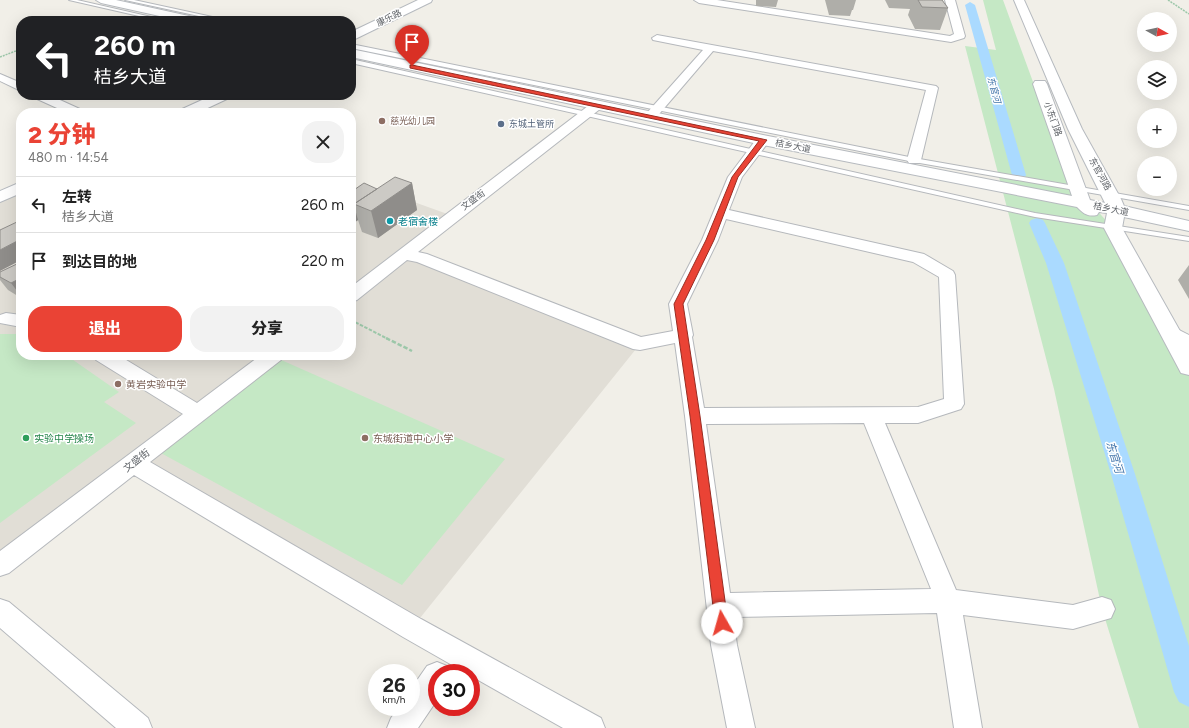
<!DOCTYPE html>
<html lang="zh">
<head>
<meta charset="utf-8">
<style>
  body { margin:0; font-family:Figtree,"Noto Sans SC",sans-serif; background:#f2f2f2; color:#222; height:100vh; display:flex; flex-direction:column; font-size:15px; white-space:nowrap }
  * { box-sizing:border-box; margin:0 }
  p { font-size:13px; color:#767676 }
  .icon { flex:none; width:22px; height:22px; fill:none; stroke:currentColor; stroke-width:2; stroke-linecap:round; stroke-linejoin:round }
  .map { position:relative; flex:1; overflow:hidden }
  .sheet { position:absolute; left:16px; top:108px; width:340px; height:252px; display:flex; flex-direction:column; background:#fff; border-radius:16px; box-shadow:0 4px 16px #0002 }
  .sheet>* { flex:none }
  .guide { position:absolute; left:16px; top:16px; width:340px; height:84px; border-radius:16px; box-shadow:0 4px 16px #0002; background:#202124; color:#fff; overflow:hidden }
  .needle { width:26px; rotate:98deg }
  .fabs { position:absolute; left:1137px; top:12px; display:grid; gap:8px }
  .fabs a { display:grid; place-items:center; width:40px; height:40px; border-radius:50%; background:#fff; box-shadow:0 4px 16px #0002; font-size:20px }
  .speed { position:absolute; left:368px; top:664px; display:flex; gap:8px; font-size:20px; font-weight:700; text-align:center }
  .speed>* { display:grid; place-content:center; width:52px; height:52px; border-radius:50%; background:#fff; box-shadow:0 4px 16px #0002; line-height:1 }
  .speed small { font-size:10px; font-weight:400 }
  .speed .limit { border:6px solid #d22; background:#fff; color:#111 }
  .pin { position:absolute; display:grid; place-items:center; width:34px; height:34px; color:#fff; margin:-41px -17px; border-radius:50% 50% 50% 0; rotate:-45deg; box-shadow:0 0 4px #0007 }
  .pin .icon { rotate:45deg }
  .me { position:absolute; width:44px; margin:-22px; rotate:353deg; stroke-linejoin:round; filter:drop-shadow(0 0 3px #0008) }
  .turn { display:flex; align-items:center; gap:14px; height:84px; padding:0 12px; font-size:18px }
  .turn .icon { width:52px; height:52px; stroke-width:2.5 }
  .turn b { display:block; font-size:28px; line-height:34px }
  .round { display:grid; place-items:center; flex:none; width:42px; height:42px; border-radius:16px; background:#f2f2f2 }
  .head { display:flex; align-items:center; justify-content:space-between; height:68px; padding:0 12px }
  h1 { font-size:24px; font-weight:800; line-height:30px; color:#ea4335 }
  .primary-button { display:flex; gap:8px; margin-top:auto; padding:8px 12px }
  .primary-button a { flex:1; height:46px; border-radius:16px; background:#ea4335; color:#fff; font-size:16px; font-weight:800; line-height:46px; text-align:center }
  .primary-button a+a { background:#f2f2f2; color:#222 }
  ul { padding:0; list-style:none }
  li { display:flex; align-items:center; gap:12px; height:56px; padding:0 12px; border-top:1px solid #e0e0e0 }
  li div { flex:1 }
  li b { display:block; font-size:15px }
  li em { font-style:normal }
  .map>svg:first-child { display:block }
  .education { fill:#e1ded6 }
  .green { fill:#c5e8c5 }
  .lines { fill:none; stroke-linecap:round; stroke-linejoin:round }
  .canal { fill:#aadaff; fill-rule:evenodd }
  .lane-casing { stroke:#b5b8bc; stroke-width:2 }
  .street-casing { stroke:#b5b8bc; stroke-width:2 }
  .secondary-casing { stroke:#b6babf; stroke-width:2 }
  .path-far2 { stroke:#9cc7a9; stroke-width:1.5; stroke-dasharray:2 1; stroke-linecap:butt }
  .path-far1 { stroke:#9cc7a9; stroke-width:2; stroke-dasharray:3.5 1.5; stroke-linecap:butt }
  .path { stroke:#9cc7a9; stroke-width:2.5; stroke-dasharray:4.5 2; stroke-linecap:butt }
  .lane { fill:#fff; fill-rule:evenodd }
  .street { fill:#fff; fill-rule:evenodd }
  .secondary { fill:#fff; fill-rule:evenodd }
  .wall { fill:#afaea9 }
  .shaded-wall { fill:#8f8d8a }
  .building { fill:#cccac5; stroke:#8f8d8a }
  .route { fill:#ea4335; stroke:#982c22 }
  .education-dot { fill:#8d6e63; stroke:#fff; stroke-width:1.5 }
  .service-dot { fill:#5c6f8a; stroke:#fff; stroke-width:1.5 }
  .culture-dot { fill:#0f9aa8; stroke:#fff; stroke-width:1.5 }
  .leisure-dot { fill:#2e9e5b; stroke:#fff; stroke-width:1.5 }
  .labels { text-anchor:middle; stroke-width:3; stroke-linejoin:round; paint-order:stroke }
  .far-street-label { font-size:9px; fill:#5f6368; stroke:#fff }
  .far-water-label { font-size:9px; font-style:italic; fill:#4174aa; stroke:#fff }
  .far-education-label { font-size:9px; fill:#785e54; stroke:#fff; text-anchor:start }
  .far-service-label { font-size:9px; fill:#4e5e75; stroke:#fff; text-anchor:start }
  .culture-label { font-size:10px; fill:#0d838f; stroke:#fff; text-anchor:start }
  .education-label { font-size:10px; fill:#785e54; stroke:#fff; text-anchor:start }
  .leisure-label { font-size:10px; fill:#27864d; stroke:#fff; text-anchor:start }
  .street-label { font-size:10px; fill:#5f6368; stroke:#fff }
  .water-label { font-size:11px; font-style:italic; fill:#4174aa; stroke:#fff }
</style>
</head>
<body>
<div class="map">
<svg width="1189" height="728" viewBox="0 0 1189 728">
  <rect width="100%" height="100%" fill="#f1efe8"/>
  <path class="education" d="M21 187V355H351V204L375 188 453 216 406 255 640 344 412 628 132 463 0 565V197Z"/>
  <path class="green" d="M983 0H1003L1069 180 1113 228 1189 367V728H1139L1102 609 1054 389 965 46 996 50Z
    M0 334H21V355H66L119 392 104 402 136 423 0 523Z
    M279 359 505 459 402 585 159 452Z"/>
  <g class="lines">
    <path class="canal" d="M970 2 975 5 1026 175 1024 178 1019 179 1014 178 1012 175 965 5Z
      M1037 218 1043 220 1045 223 1064 263 1135 474 1189 646V707L1179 702 1174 692 1111 474 1046 263 1029 223 1031 220Z"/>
    <defs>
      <path id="lane" d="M69 0H77L169 21H161Z
        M125 0H134L231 21H222Z
        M351 44 914 158 1189 206V210L914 162 351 48Z
        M351 59 1035 213 1189 237V241L1035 217 351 63Z"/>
      <path id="street" d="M694 0H717L950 36 954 34 945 0H955L965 36 964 38 951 42 699 3Z
        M657 35 936 86 938 88 921 160 919 163H909L907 160 926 90 713 51 654 120H646L644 117 646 114 703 50 653 40 652 38Z
        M0 74 21 83V91L0 81Z
        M33 95H49L82 110 84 113H68L35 98Z
        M596 102 600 103 602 106 600 109 418 252 427 254 641 337 673 331 669 304 702 240 728 177 758 137H768L770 140 742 177 729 210 924 254 953 271 955 275 964 404 961 409 918 423H885L956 590 1073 605 1102 597 1111 600 1115 609 1111 618 1073 629 963 615 982 728H954L937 613 733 617 737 645 755 728H727L711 645 685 416 675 343 640 350 633 349 417 262 407 260 357 300 351 302V287L592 103ZM726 219 913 262 939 277 944 399 918 407 704 408 692 337 693 335 687 304 718 240ZM864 423 931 589 730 593 706 424Z
        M6 313 21 315V327L0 323V315Z
        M1169 325 1189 335V349C1179 347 1165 340 1160 331L1163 327Z
        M94 355H118L197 403 261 355H283L281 360 150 462 421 619 601 718 605 728H563L471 676V673H466L403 637 134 475 9 573 0 576V551L183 414 96 360Z
        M0 599 9 602 148 718 152 728H116L0 628Z
        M437 662 447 666 449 673H437V700L418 728H387L391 718 399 707H411V689L427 666Z"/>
      <path id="secondary" d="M96 0H116L198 18 202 19 204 21H182L101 3Z
        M418 0H432L431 2 351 41V32Z
        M1014 0H1024L1082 129 1121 199 1124 206 1189 221V231L1124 217 1122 228 1189 347V375L1181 373 1104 228 1107 213 1099 212 1097 215C1088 217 1084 214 1077 207L763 145 351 57V49L763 135 1072 196 1033 84 1035 81H1045L1047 84 1090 200 1105 203 1068 129Z
        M213 95H231L229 98 197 113H178L180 110Z
        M21 182V193L0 202V191Z"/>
    </defs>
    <use href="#lane" class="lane-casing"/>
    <use href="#street" class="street-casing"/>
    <use href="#secondary" class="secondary-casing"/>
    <path class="path-far2" d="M1168 0 1189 14
      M0 57 21 49"/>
    <path class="path-far1" d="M351 320 388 339"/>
    <path class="path" d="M386 338 412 351"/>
    <use href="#lane" class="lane"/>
    <use href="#street" class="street"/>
    <use href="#secondary" class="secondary"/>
  </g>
  <path class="wall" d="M756 0H778L776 7 756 6Z
    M825 0H856L853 10H852L850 16 829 15Z
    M885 0H942L948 8 940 30 915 29 908 15 910 9 889 8Z
    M412 183 417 210 378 238 362 232 358 220 351 225V192L377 189Z
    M21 262V298L8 290 0 280V272Z
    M1189 265V299L1178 280Z"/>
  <path class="shaded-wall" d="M412 183 417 210 378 238 371 211Z
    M355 209 358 220 351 225V212Z
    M21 239V260L0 271V250Z
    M351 243 355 258 351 261Z
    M21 278V296L11 283Z"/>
  <path class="building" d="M918 0H942L948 8 922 7Z
    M395 177 412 183 371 211 354 204Z
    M364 183 377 189 354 204 355 209 351 212V192Z
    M19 221 21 222V239L0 250V230Z
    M21 262V278L11 283 0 277V272Z"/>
  <path class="route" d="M412 65 767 140 738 177 714 240 683 304 700 416 728 623 726 628 722 629 717 628 715 623 690 416 674 304 706 240 732 177 759 141 410 68V65Z"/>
  <g class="education-dot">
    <circle cx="382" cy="121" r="4"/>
    <circle cx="118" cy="384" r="4"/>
    <circle cx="365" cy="438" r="4"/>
  </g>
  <circle class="service-dot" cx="501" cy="124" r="4"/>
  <circle class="culture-dot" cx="390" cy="221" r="4"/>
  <circle class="leisure-dot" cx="26" cy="438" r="4"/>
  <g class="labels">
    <g class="far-street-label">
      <text transform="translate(389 18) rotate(-26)" y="3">康乐路</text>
      <text transform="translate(1053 119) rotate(70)" y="3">小东门路</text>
      <text transform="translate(793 146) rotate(11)" y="3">桔乡大道</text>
      <text transform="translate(1100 174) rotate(61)" y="3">东官河路</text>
      <text transform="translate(473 200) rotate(-37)" y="3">文盛街</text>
      <text transform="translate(1111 209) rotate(12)" y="3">桔乡大道</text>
    </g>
    <g class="far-water-label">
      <text transform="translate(994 90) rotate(74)" y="3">东官河</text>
    </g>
    <g class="far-education-label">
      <text x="390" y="124">慈光幼儿园</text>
    </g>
    <g class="far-service-label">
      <text x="509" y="127">东城土管所</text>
    </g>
    <g class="culture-label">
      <text x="398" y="225">老宿舍楼</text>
    </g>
    <g class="education-label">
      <text x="126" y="388">黄岩实验中学</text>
      <text x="373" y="442">东城街道中心小学</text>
    </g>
    <g class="leisure-label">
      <text x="34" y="442">实验中学操场</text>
    </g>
    <g class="street-label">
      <text transform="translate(136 460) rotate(-38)" y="4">文盛街</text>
    </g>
    <g class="water-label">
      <text transform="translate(1115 457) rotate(73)" y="4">东官河</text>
    </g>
  </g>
</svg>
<div class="fabs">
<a><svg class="needle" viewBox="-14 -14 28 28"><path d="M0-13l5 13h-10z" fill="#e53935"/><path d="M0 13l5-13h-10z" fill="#767676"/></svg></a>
<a><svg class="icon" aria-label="layers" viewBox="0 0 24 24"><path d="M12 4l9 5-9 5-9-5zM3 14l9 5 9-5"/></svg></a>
<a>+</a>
<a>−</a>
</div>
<div class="speed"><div>26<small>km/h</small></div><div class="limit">30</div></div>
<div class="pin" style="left:412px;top:66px;background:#d93025"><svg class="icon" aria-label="arrive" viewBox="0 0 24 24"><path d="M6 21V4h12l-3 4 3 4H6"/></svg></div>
<svg class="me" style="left:722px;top:623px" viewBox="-20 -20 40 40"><circle r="19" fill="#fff"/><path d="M0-13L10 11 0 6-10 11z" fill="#ea4335"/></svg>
<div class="guide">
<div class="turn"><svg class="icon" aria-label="left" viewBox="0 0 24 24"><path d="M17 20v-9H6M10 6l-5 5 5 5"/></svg><div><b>260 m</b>桔乡大道</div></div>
</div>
<section class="sheet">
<div class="head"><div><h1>2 分钟</h1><p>480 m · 14:54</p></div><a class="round"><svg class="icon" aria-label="close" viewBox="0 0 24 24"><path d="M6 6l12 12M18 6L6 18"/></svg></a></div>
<ul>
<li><svg class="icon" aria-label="left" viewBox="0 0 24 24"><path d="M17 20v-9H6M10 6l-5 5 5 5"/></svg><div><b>左转</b><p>桔乡大道</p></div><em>260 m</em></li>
<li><svg class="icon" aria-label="arrive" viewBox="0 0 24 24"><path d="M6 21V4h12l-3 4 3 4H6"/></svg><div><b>到达目的地</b></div><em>220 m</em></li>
</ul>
<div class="primary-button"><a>退出</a><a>分享</a></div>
</section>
</div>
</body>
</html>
